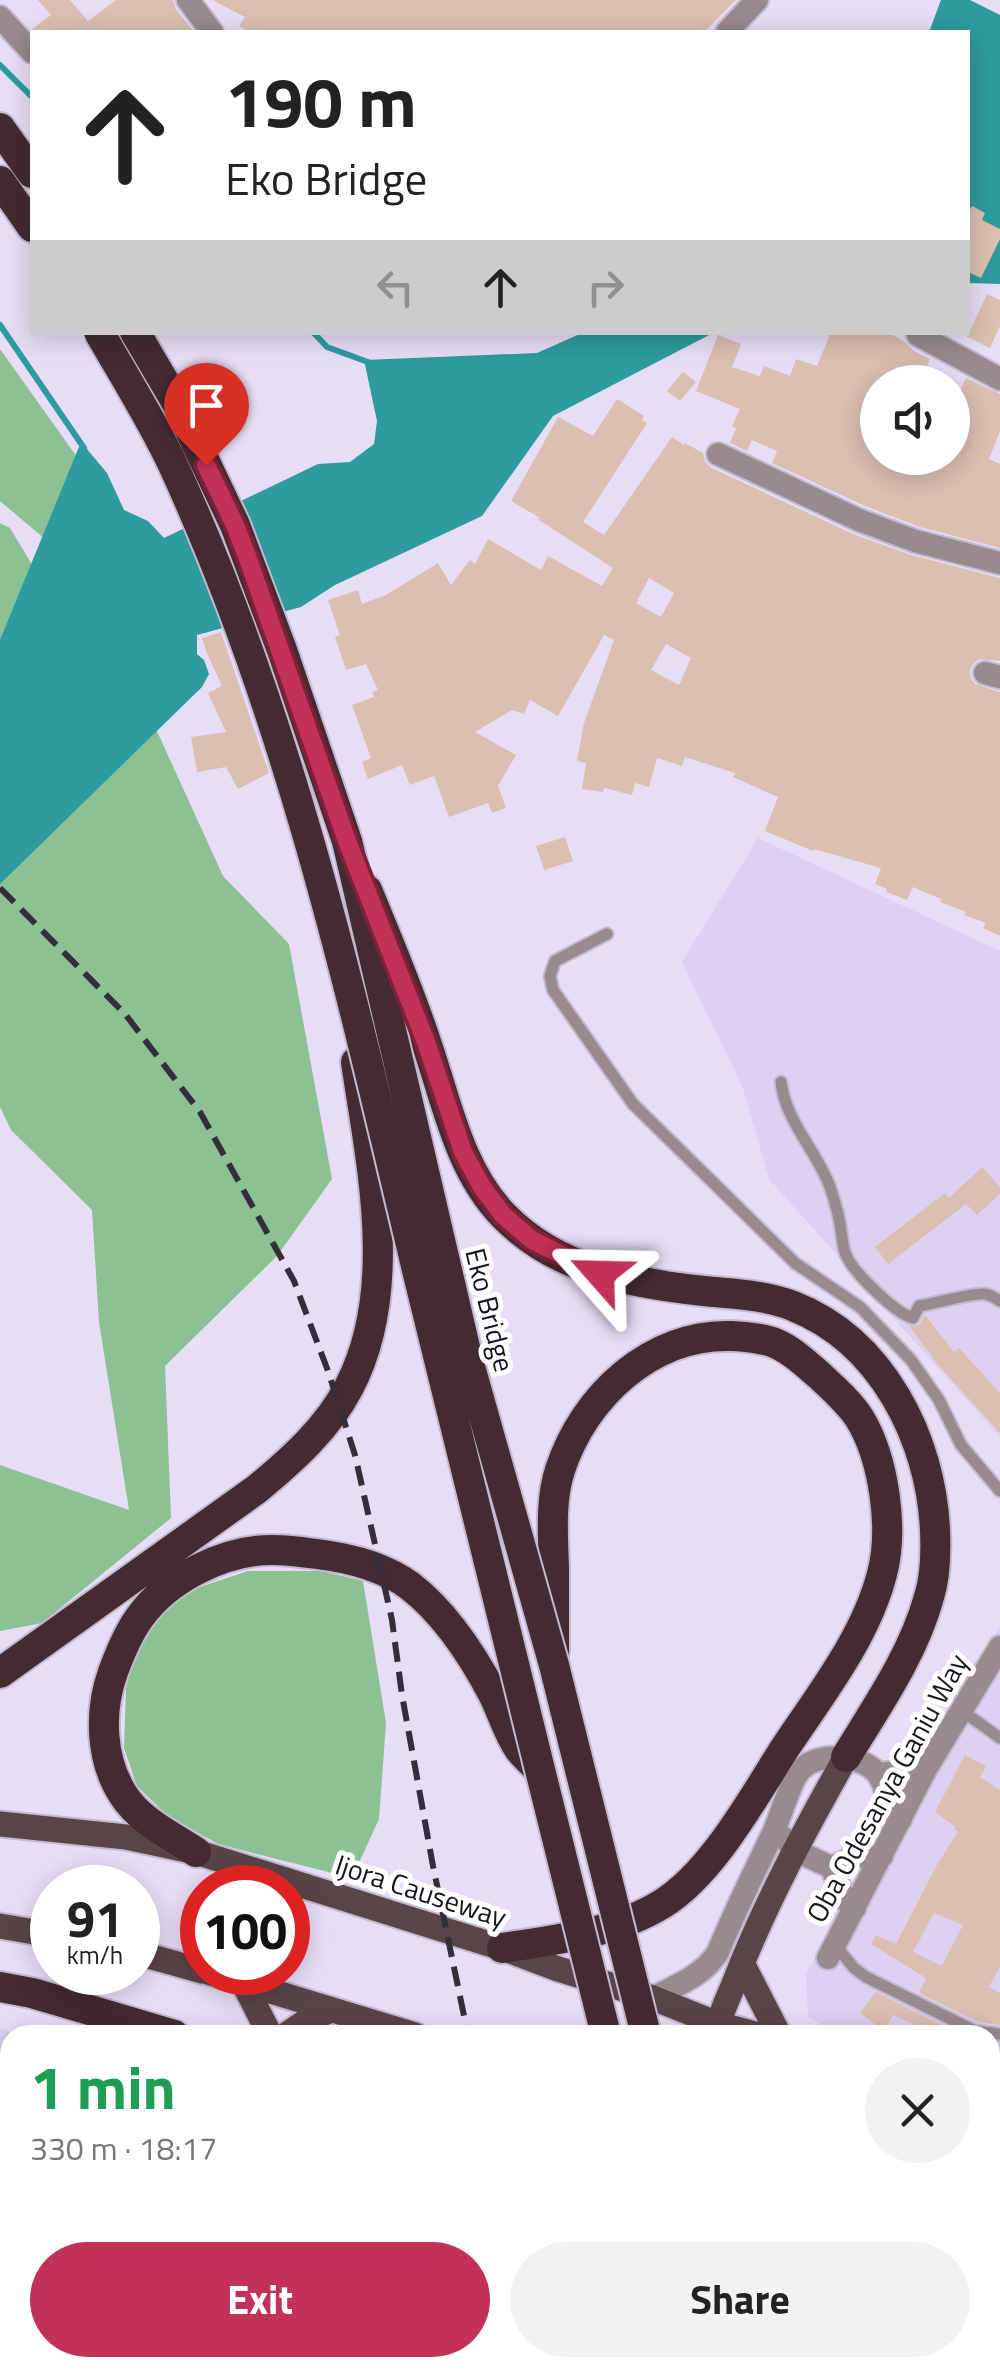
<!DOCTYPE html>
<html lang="en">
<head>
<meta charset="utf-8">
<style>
  body { margin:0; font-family:"Titillium Web",sans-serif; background:#f2f2f2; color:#222; height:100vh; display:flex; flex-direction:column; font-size:38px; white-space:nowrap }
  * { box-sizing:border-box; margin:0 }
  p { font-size:32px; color:#767676 }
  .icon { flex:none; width:55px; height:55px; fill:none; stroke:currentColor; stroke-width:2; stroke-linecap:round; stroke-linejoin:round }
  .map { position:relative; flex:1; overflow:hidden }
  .panel { position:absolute; left:0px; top:2025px; width:1000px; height:352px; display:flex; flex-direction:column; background:#fff; border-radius:30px 30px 0 0; box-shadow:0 5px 25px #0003 }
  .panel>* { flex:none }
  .banner { position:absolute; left:30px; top:30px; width:940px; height:305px; border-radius:0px; box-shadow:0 5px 25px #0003; background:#fff; color:#222; overflow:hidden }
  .fabs { position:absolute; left:860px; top:365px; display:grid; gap:20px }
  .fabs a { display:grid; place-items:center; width:110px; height:110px; border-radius:50%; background:#fff; box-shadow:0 5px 25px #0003; font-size:50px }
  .speed { position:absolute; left:30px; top:1865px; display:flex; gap:20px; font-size:50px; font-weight:700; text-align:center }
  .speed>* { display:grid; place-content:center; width:130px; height:130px; border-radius:50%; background:#fff; box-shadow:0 5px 25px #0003; line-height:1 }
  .speed small { font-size:25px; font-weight:400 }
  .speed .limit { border:15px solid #d22; background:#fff; color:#111 }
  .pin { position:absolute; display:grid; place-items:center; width:85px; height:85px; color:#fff; margin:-102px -42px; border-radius:50% 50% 50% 0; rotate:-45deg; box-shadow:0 0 10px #0007 }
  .pin .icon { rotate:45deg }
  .me { position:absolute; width:110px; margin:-55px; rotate:295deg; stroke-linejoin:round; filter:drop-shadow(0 0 8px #0008) }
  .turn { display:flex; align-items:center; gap:35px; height:210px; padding:0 30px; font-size:45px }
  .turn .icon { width:130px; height:130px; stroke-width:2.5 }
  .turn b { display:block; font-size:70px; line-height:85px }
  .lanes { display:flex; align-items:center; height:95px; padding:0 30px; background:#0003; justify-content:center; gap:50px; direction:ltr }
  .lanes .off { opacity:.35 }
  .round { display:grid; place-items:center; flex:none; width:105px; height:105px; border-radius:52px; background:#f2f2f2 }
  .headline { display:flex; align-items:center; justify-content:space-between; height:170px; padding:0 30px }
  h1 { font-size:60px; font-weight:700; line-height:75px; color:#1e9e55 }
  .primary-button { display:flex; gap:20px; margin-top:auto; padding:20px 30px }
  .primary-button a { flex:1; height:115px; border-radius:60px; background:#c13158; color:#fff; font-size:40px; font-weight:700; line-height:115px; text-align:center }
  .primary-button a+a { background:#f2f2f2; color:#222 }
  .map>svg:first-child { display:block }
  .built { fill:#ded0f1 }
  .green { fill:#8cc194 }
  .water { fill:#2d9b9f }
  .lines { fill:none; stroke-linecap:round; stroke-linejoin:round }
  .stream { stroke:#2d9b9f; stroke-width:6 }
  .building { fill:#dbbfb1; fill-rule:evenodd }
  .lane-casing { stroke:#c3b9d0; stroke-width:15 }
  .street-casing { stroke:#c3b9d0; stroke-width:26 }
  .secondary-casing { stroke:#c3b9d0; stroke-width:29 }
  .primary-casing { stroke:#c3b9d0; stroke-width:29 }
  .highway-casing { stroke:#c3b9d0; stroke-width:34 }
  .lane { stroke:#988a8d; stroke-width:11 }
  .street { stroke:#988a8d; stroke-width:22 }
  .secondary { stroke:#746164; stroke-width:25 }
  .primary { stroke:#5a4448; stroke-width:25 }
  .highway { stroke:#442b31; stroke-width:30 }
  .rail { stroke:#332e3a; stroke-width:6; stroke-dasharray:20 10; stroke-linecap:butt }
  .highway-bridge-casing { stroke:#c3b9d0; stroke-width:34; stroke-linecap:butt }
  .highway-bridge { stroke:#442b31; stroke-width:30 }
  .route-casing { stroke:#7d2039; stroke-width:25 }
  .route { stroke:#c13158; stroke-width:18 }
  .labels { text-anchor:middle; stroke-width:10; stroke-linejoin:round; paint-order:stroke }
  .street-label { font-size:28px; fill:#18141d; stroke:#fff }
</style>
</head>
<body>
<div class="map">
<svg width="1000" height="2376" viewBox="0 0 1000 2376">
  <rect width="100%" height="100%" fill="#e8ddf7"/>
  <path class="built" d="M758 838 1000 951V1437L769 1179 743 1088 682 962Z
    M1000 1626V2137L990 2132V2035H837L808 2016 806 1975Z
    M0 2029 25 2035H10V2104L0 2107Z
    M10 2348V2368H560L561 2376H0V2349Z
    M773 2368H936L966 2376H775Z"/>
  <path class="green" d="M0 349 77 457 58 550 0 501Z
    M0 523 10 528 34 568 0 717Z
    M156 729 223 876 289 944 332 1179 277 1256 165 1366 171 1518 42 1623 0 1631V1465L129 1510 99 1322 92 1210 11 1130 0 1107V865Z
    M248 1571H321L363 1581 386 1723 379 1819 352 1878 218 1844 168 1816 137 1786 124 1748 126 1689 131 1663 153 1625 185 1592Z"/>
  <path class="water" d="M941 0H970L1000 15V284L968 283V32H929Z
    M582 333H713L553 416 482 516 335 585 301 607 197 635V654L204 660 209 674 202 687 0 884V640L81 442 107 473 124 510 148 521 164 538 318 464 350 462 374 444 377 421 364 360 537 353Z"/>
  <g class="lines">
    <path class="stream" d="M0 65 32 97
      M0 325 84 448
      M313 332 327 347 368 362"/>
  </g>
  <path class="building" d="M38 0H70L88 21 116 0H173L176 9 194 32H34L32 29 51 15Z
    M212 0H736L704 32H249L239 26 245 17Z
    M972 206 985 213 982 220 1000 229V239L981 278 968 272V213Z
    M987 294 1000 300V326L990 348 967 337Z
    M831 332H887L905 342 914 351 930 359 921 382H878V458H952V406L966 378 1000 394V431L989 459 1000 464V548L920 527 865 506 772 463 777 451 752 440 747 451 730 443 736 428 732 426 740 409 696 391 718 335 741 344 732 367 760 376 764 366 790 376 796 359 817 366Z
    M683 372 696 382 680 401 667 391Z
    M617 399 644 416 642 420 647 423 583 522 604 535 672 437 684 445 685 443 703 453 705 462 712 468 853 534 911 555 1000 578V661L980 659 974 663 970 670 971 678 975 684 1000 692V936L983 928 986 923 964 915 966 912 940 902 941 899 913 887 907 900 886 892 887 889 875 884 881 868 814 849 813 851 765 831 778 797 733 777 735 773 685 757 682 766 657 758 649 787 635 783 632 795 604 788 603 792 582 789 586 763 577 761 584 723 614 640 604 635 558 716 530 700 524 714 512 710 475 732 516 755 498 786 506 808 492 813 488 803 449 817 434 776 410 785 402 765 368 779 362 762 371 758 352 705 374 697 372 692 378 690 366 664 346 670 335 637 340 635 328 600 358 590 362 604 386 595 438 563 451 585 470 560 475 564 488 539 541 570 548 556 602 586 613 568 539 520 540 518 511 501 558 417 593 436ZM649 578 674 593 661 617 636 603ZM666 644 691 658 679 685 651 670Z
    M221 632 269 773 238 789 226 767 197 772 191 737 226 732 208 693 222 686 206 651 202 638Z
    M565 837 573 861 544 870 536 846Z
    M982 1167 1000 1187V1194L977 1215 966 1204 888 1264 875 1247 945 1193 949 1198Z
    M925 1315 954 1352 959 1348 1000 1393V1433L939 1366 909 1326 919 1325Z
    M965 1755 986 1766 980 1777 1000 1790V1966L989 1987 1000 1993V2025L978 2022 919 1993 926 1978 871 1944 876 1935 896 1944 937 1865 958 1832 954 1829 956 1827 935 1812ZM934 1913 963 1925 942 1966 913 1952Z
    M876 1992 962 2035H937L893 2015 884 2031 860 2013Z"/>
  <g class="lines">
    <defs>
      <path id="lane" d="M607 934 555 961 550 976 553 990 633 1104 795 1263 860 1307 911 1360 939 1400 961 1445 1000 1491
        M781 1082C786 1123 816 1149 830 1187 834 1199 838 1211 840 1224 842 1234 842 1246 846 1255 853 1272 895 1313 913 1318L919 1306C932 1304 976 1292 985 1294 991 1295 995 1298 1000 1301
        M961 1710 1000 1738
        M835 1945 854 1968 866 1977 975 2031 1000 2034
        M0 2196 10 2195
        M0 2344 10 2343
        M261 2368 263 2376"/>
      <path id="street" d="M188 0 212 32
        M0 17 32 52
        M727 32 757 0
        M918 335 1000 379
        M718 454 859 520 915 541 1000 563
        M985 673 1000 677
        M879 1774 926 1769
        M784 1838 794 1850 831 1867 845 1900 855 1908
        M831 1867 857 1857 882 1856
        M828 1958 926 1769 1000 1647
        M653 1998C677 1985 703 1976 718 1952 735 1911 755 1871 774 1831 781 1815 789 1786 798 1773 814 1751 859 1754 876 1772 885 1781 888 1803 893 1815L901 1819
        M588 2368 593 2376"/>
      <path id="secondary" d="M0 2122 10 2119"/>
      <path id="primary" d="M0 1824 126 1837 196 1852 502 1948 558 1969 653 1998 718 2024 759 2035
        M0 1926 52 1935
        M138 1953 202 1971
        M742 1963 779 2035
        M208 1972 415 2035
        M243 1982 270 2035
        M286 2035 305 2022 331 2010
        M718 2035C718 2015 730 1995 737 1976 767 1900 806 1828 846 1757
        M990 2162 1000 2168
        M990 2217 1000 2220"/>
      <path id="highway" d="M0 128 32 173
        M0 181 32 227
        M367 890C388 941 410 992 427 1045 447 1103 459 1170 504 1216 558 1271 631 1283 704 1291 733 1294 766 1295 793 1306 882 1341 931 1439 935 1530 936 1552 936 1575 929 1597 913 1655 877 1706 846 1757
        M0 1673 257 1489C292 1460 328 1428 349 1387 400 1290 371 1164 356 1062
        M196 1852C172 1836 140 1821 124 1796 100 1760 99 1711 113 1672 120 1653 128 1633 140 1617 168 1578 224 1550 272 1550 287 1550 302 1552 317 1554 350 1558 383 1566 410 1586 445 1613 473 1656 493 1694 502 1712 508 1733 519 1749 525 1757 534 1764 540 1771
        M502 1948C556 1940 615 1933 662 1904 711 1874 752 1800 783 1751 820 1695 865 1639 882 1574 894 1529 884 1459 860 1419 850 1403 833 1388 819 1375 806 1364 793 1351 777 1344 764 1338 746 1337 732 1336 652 1333 584 1396 560 1470 550 1500 553 1536 554 1568 554 1595 554 1623 554 1651
        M0 1987 32 1993 174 2035
        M688 2368 690 2376
        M729 2368 731 2376"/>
    </defs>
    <use href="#lane" class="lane-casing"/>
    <use href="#street" class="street-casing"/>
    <use href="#secondary" class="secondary-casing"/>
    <use href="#primary" class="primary-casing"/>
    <use href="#highway" class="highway-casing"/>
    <use href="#lane" class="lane"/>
    <use href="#street" class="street"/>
    <use href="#secondary" class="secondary"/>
    <use href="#primary" class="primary"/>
    <use href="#highway" class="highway"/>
    <path class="rail" d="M0 888 125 1014 200 1112 294 1281 328 1371 355 1455 392 1620 402 1695 433 1866 468 2035
      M570 2368 574 2376"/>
    <defs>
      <path id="highway-bridge" d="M99 332C124 376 152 420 173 465 291 721 352 997 417 1270 478 1525 543 1780 606 2035
        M135 332 178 405 235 525 282 650 347 841 467 1356 554 1665 646 2035"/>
    </defs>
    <use href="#highway-bridge" class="highway-bridge-casing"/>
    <use href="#highway-bridge" class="highway-bridge"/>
  </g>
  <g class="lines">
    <defs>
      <path id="route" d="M206 465 235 525 247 556 347 841 426 1042 463 1152 482 1187 503 1215 532 1240 600 1274"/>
    </defs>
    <use href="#route" class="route-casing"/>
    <use href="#route" class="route"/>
  </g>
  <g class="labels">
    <g class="street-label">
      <text transform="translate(490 1310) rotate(76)" y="10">Eko Bridge</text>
      <text transform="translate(887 1788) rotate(-61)" y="10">Oba Odesanya Ganiu Way</text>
      <text transform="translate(421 1891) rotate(18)" y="10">Ijora Causeway</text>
    </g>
  </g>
</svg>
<div class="fabs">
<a><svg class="icon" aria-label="sound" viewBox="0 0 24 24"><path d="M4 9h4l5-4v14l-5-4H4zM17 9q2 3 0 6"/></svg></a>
</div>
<div class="speed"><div>91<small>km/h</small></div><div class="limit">100</div></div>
<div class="pin" style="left:206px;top:465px;background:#d93025"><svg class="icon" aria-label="arrive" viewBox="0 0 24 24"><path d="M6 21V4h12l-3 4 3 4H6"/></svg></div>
<svg class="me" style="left:600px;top:1274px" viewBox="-20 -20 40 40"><path d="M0-17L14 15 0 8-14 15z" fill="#c13158" stroke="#fff" stroke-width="4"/></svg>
<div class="banner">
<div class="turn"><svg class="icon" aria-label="ahead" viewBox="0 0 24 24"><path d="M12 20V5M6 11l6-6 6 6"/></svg><div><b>190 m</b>Eko Bridge</div></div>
<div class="lanes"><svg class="icon off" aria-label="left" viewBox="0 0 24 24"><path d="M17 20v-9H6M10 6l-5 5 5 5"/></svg><svg class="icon" aria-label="ahead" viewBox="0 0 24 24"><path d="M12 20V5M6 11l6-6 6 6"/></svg><svg class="icon off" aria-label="right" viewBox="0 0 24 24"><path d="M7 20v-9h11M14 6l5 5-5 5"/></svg></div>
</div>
<section class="panel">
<div class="headline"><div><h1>1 min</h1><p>330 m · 18:17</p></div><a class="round"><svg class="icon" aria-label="close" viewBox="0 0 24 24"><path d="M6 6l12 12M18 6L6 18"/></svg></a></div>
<div class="primary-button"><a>Exit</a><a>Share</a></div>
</section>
</div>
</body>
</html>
